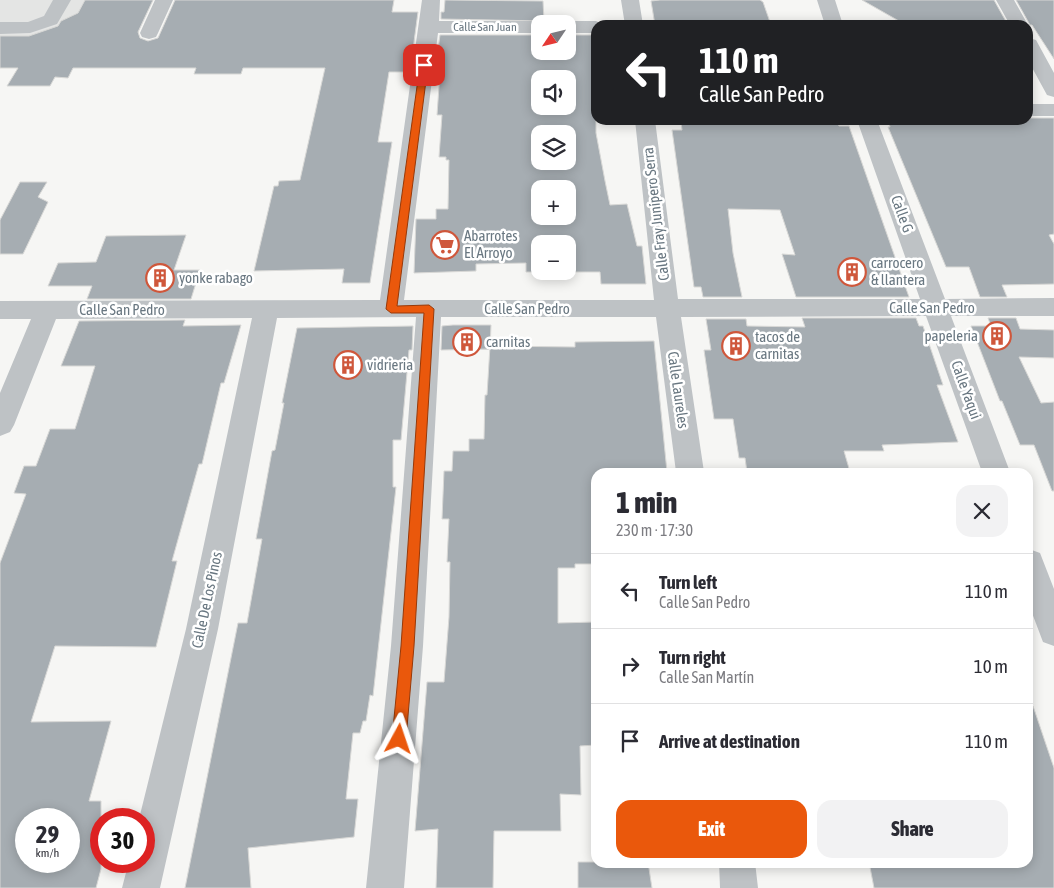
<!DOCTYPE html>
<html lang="en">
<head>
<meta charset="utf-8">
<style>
  body { margin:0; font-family:"Asap Condensed",sans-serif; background:#f2f2f3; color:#2b2b33; height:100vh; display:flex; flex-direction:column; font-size:19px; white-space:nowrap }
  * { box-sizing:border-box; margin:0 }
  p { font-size:16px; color:#7c7c81 }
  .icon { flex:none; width:28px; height:28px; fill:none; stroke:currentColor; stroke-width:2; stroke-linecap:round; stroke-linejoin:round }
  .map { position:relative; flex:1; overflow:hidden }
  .sheet { position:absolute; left:591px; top:468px; width:442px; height:400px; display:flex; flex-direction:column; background:#fff; border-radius:15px; box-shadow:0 2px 12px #0003 }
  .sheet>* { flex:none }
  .top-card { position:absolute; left:591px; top:20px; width:442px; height:105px; border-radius:15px; box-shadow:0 2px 12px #0003; background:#202124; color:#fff; overflow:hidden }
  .needle { width:32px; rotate:235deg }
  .tools { position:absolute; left:531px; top:15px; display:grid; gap:10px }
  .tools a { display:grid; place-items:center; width:45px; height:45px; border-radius:10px; background:#fff; box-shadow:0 2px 12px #0003; font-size:25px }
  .speed { position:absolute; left:15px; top:808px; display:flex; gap:10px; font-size:25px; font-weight:700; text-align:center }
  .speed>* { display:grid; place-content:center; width:65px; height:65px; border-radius:50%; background:#fff; box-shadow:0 2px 12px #0003; line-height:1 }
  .speed small { font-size:12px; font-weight:400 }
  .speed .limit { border:8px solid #d22; background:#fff; color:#111 }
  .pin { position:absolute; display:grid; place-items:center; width:42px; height:42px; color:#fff; margin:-21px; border-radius:10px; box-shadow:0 2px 8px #0006 }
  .me { position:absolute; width:55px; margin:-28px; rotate:5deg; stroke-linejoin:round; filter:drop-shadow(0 0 4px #0008) }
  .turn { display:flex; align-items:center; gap:18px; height:105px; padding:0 25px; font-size:22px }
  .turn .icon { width:65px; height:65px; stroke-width:2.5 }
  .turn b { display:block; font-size:35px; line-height:42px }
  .round { display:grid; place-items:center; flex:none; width:52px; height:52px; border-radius:15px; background:#f2f2f3 }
  .headline { display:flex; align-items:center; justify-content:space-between; height:85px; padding:0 25px }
  h1 { font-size:30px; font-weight:800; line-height:38px }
  .button { display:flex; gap:10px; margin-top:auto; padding:10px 25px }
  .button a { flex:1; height:58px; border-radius:15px; background:#ea580c; color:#fff; font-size:20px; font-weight:800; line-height:58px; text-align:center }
  .button a+a { background:#f2f2f3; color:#2b2b33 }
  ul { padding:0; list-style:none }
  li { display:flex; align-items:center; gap:15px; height:75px; padding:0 25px; border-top:1px solid #e1e1e2 }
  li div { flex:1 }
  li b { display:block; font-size:19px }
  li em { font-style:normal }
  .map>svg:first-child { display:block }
  .built { fill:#e4e5e4 }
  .building { fill:#a6adb2; stroke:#d8d8d6; fill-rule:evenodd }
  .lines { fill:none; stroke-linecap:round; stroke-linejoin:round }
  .minor { fill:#bec2c5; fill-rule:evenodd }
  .route { fill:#ea580c; stroke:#983908 }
  .labels { text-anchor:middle; stroke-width:5; stroke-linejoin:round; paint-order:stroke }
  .far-street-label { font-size:12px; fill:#697781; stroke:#fff }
  .street-label { font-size:15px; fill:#697781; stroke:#fff }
  .poi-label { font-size:15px; fill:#697781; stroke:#fff; text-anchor:start }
</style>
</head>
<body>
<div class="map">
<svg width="1054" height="888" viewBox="0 0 1054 888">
  <rect width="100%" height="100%" fill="#f6f6f4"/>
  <path class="built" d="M0 0H153L122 68H0Z"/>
  <path class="building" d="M85 0H153L138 32 140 38 148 41 158 38 175 0H394L392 12H418L410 72H389L378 142H392L370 283H342L344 269 254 271 274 186H278L279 181 300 180 325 68H243L241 74H194L196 68H73L68 78 55 77 50 86H7L18 68H0V36H29L58 26 61 21 78 13Z
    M445 0 543 1 544 21 441 19V12H444Z
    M660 0H760L763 2 771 25H655L651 1Z
    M862 0H994L1008 25H906Z
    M1016 0H1054V59L1032 25H1030Z
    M440 35H540V51H568V35H596V133L605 181 610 205 627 204 637 246H642L646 284H601L600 272H526V263L476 264V271L414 273 416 219H436V209H448L449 160H446V157H439L442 115H437L440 72H435ZM540 79H568V106H540ZM540 134H568V161H540ZM540 189H568V216H540ZM540 244H568V271H540Z
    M1029 118H1054V234L1049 235 1054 244V284L1002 285 1007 297H980L969 267H946L888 127H890L888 120H1029Z
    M770 120 771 123 838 124 839 126H849L909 297H796L782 254 795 255 780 210 728 209 733 253 742 297H703L701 287H694L672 130H682L681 121Z
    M20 182H47L38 197 48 202 23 254H0V220Z
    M186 235 174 270H200L191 299H87L92 286H48L58 263 96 262 106 236Z
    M802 318H916L919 326H923L943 385H937L958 442 882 445 884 451H844L850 472H747L745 458H739L733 419H714L704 350H711L706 319H746L747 326 805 327Z
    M988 318H1016L1020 329 1054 330V358L1019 357 1041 403 1054 402V491H1052L1034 445H1020L1002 401H1000L971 326H991Z
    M185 320 183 326 241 325 224 383H221L202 464H199L172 561H177L156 647 55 646 31 722 111 721 89 801H101V869L96 888H0V563L26 494 14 493 24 466H36L50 429H75L95 366H61L79 321ZM26 819H69V861H26Z
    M453 325H491L490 349 441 350 442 326Z
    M413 326 412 350H409L401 440H393V487H396L373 696 370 695 366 721H363L360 733H353L346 799H358L354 837 248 848 251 888H185L238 623H247L262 539H256L272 451 275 450 284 403H282L297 328Z
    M654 341 667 472H596V564H575V568H558V623L596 622V745L580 746 581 795 560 794 561 831H494L493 888H436L438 829 415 831 427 682H444L449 617 450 562H447L449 519H442L444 471H452L453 451H469V439H484L485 395H487L490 346 575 347V342Z
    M1029 706H1033L1054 768V888H874L869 862H1029Z
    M578 862H648L652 888H578Z"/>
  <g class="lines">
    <path class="minor" d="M53 0H71L57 24 30 33 0 34V22H28L44 16Z
      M155 0H173L158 33 156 37 149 39 142 37 140 33Z
      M422 0H440L439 21H540L547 24H540V33H438L404 300H654L635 120H655L678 299H920L857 120H877L945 299 1054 298V316H951L1010 472H982L926 316 681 317 704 472H676L656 317H441L423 646 404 888H366L391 646 416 317 277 318 218 629 160 888H122L129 861H144V819H139L186 629 252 318 56 319 14 425 10 432 0 436V393L31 319H0V301L380 300Z
      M621 0H639L643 25H625Z
      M817 0H835L843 25H825Z
      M996 0H1014L1028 25H1010Z
      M568 21H596L604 25H596V33H568V24H561Z
      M1029 38 1036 40 1054 73V97L1047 95 1029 62Z
      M1029 104H1054V116H1029Z
      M1029 549 1040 553 1054 589V646L1043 642 1029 605Z
      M719 862H755L758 888H720Z"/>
  </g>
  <path class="route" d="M424 62 428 65 397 306 429 305 434 309 414 646 406 739 404 744 399 746 394 744 392 739 401 646 424 313H391L386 309 420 65Z"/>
  <defs>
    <symbol id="supermarket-ring" viewBox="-11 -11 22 22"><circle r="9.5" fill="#fff" stroke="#cf573b" stroke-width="1.5"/><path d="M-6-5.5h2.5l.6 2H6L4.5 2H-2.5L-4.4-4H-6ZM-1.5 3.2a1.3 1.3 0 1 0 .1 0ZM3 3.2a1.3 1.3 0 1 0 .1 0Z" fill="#cf573b"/></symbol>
    <symbol id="building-ring" viewBox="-11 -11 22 22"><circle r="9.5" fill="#fff" stroke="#cf573b" stroke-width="1.5"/><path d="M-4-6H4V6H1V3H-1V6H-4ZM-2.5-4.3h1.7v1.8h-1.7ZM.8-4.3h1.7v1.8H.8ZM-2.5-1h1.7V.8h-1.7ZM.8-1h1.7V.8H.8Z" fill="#cf573b"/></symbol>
  </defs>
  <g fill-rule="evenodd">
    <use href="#supermarket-ring" x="429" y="229" width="32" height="32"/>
    <use href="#building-ring" x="836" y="256" width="32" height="32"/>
    <use href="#building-ring" x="144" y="262" width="32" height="32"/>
    <use href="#building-ring" x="981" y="320" width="32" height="32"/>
    <use href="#building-ring" x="451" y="326" width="32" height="32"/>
    <use href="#building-ring" x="720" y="330" width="32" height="32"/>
    <use href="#building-ring" x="332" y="349" width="32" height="32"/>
  </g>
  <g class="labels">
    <g class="far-street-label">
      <text x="485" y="31">Calle San Juan</text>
    </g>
    <g class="street-label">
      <text transform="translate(656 214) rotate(-97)" y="5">Calle Fray Junípero Serra</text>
      <text transform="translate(902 214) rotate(70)" y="5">Calle G</text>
      <text x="932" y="313">Calle San Pedro</text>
      <text x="527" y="314">Calle San Pedro</text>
      <text x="122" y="315">Calle San Pedro</text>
      <text transform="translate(678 390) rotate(82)" y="5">Calle Laureles</text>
      <text transform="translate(966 390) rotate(70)" y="5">Calle Yaqui</text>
      <text transform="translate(207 600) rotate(-78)" y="5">Calle De Los Pinos</text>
    </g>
    <g class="poi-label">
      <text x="464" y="241">Abarrotes<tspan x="464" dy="17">El Arroyo</tspan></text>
      <text x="871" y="268">carrocero<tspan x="871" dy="17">&amp; llantera</tspan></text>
      <text x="179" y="283">yonke rabago</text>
      <text x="978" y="341" text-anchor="end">papeleria</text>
      <text x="755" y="342">tacos de<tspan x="755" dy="17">carnitas</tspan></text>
      <text x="486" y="347">carnitas</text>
      <text x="367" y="370">vidrieria</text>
    </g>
  </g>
</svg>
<div class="tools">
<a><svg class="needle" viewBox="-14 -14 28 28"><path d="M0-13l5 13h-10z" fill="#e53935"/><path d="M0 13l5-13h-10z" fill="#7c7c81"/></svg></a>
<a><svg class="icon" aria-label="sound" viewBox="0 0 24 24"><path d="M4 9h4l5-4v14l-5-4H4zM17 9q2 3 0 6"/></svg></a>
<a><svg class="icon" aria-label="layers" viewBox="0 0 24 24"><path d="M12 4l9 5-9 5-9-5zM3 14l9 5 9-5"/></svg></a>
<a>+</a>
<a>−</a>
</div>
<div class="speed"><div>29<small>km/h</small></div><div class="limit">30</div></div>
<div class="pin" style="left:424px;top:65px;background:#d93025"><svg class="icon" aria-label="arrive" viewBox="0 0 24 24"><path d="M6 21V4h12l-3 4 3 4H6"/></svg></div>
<svg class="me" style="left:399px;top:739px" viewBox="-20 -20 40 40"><path d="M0-17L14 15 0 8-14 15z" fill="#ea580c" stroke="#fff" stroke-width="4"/></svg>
<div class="top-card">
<div class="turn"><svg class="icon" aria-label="left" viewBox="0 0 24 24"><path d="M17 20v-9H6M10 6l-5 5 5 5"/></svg><div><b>110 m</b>Calle San Pedro</div></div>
</div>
<section class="sheet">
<div class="headline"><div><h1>1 min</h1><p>230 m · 17:30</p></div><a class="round"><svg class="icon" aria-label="close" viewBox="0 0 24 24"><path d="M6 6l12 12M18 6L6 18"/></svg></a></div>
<ul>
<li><svg class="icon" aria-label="left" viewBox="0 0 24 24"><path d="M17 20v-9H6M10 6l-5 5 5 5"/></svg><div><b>Turn left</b><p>Calle San Pedro</p></div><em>110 m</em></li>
<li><svg class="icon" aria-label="right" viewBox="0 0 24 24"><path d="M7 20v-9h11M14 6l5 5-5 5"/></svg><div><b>Turn right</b><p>Calle San Martín</p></div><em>10 m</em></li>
<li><svg class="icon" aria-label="arrive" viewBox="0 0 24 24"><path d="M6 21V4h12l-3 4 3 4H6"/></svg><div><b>Arrive at destination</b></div><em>110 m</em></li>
</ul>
<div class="button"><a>Exit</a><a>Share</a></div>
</section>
</div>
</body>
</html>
